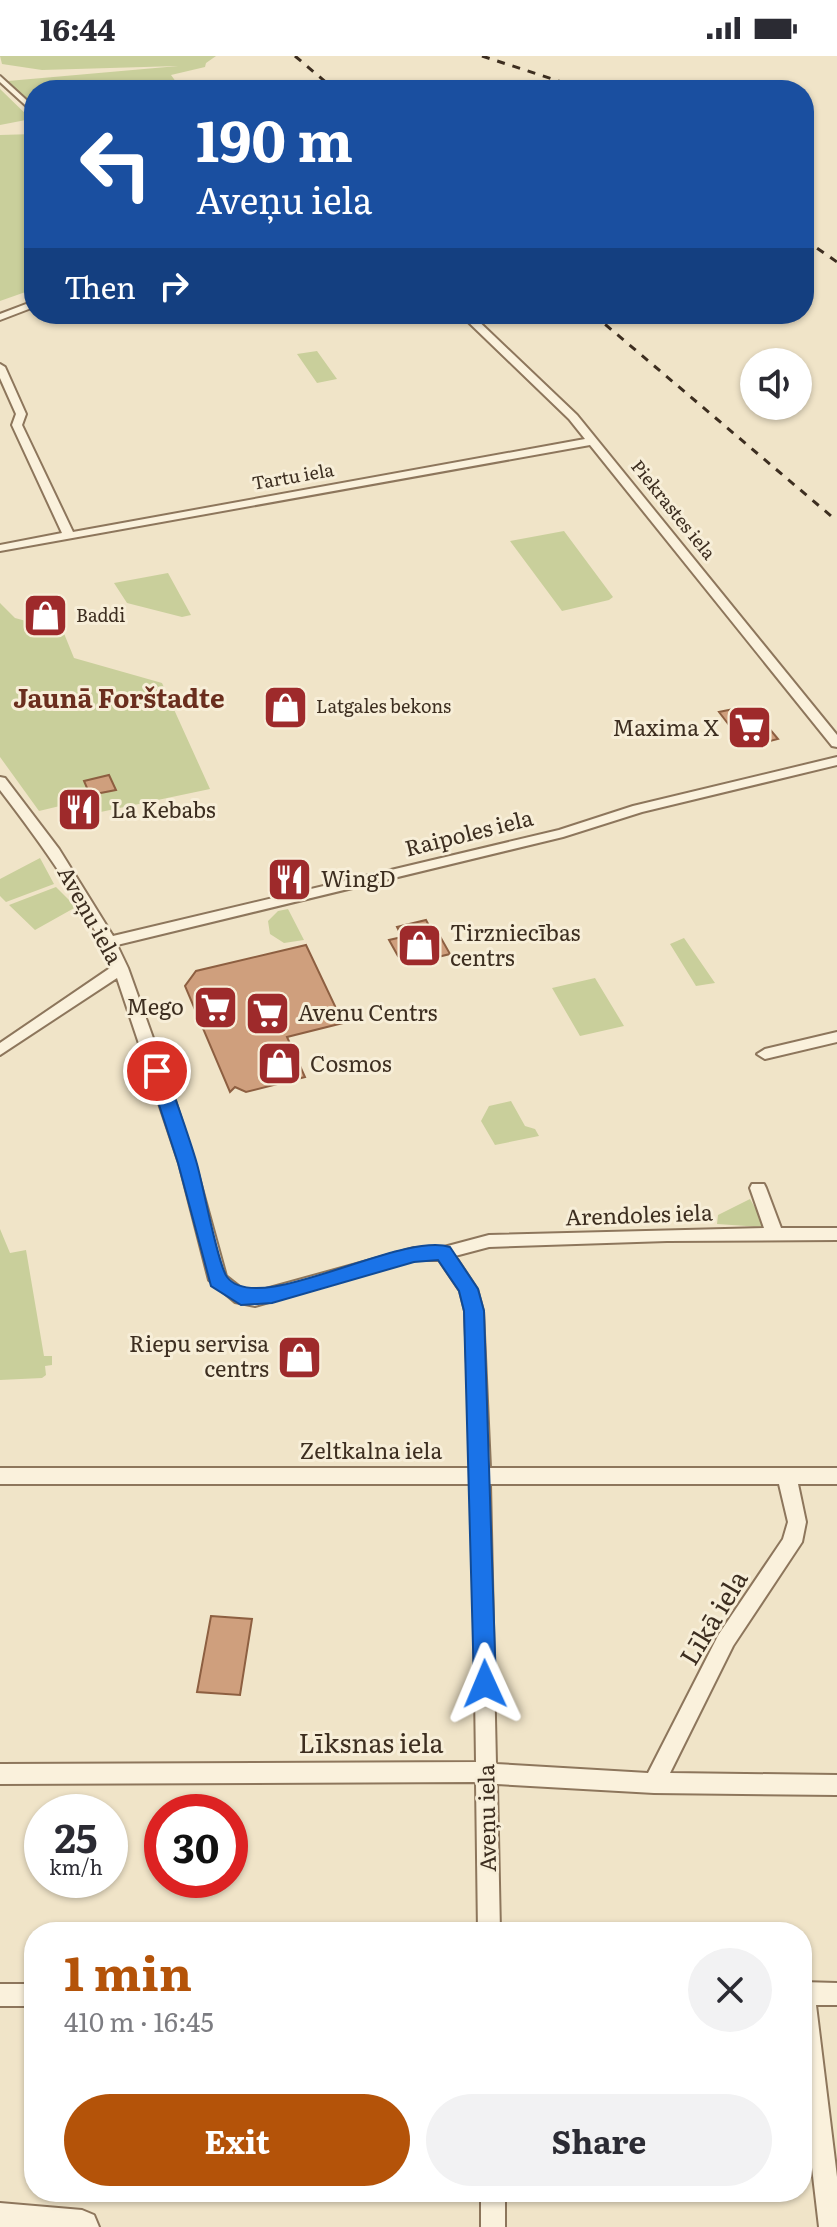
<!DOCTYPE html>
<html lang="en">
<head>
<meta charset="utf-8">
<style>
  body { margin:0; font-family:Literata,serif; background:#f2f2f3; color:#2b2b33; height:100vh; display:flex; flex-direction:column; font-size:30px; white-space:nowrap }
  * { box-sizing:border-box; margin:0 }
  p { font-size:26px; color:#7c7c81 }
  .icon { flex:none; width:44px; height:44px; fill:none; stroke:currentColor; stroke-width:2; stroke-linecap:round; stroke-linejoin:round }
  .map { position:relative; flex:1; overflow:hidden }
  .sheet { position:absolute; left:24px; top:1866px; width:788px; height:280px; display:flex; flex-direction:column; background:#fff; border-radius:32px; box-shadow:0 2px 6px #0004 }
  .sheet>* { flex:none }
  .top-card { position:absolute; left:24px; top:24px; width:790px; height:244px; border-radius:32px; box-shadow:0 2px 6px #0004; background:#1a4fa0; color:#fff; overflow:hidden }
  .buttons { position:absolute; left:740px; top:292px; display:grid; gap:16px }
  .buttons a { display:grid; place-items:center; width:72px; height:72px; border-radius:50%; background:#fff; box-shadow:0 2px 6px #0004; font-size:40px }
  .speed { position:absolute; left:24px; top:1738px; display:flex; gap:16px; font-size:40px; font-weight:700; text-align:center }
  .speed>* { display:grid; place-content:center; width:104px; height:104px; border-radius:50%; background:#fff; box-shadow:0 2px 6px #0004; line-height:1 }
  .speed small { font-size:20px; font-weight:400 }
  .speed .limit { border:12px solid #d22; background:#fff; color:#111 }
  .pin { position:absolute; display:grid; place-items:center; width:68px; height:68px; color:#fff; margin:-34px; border:4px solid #fff; border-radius:50%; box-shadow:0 2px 8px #0007 }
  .me { position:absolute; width:88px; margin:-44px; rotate:359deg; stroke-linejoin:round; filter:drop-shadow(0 0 6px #0008) }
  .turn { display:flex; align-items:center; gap:28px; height:168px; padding:0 40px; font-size:36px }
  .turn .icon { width:104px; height:104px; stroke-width:2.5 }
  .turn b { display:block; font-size:56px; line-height:68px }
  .then { display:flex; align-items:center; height:76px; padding:0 40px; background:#0003; gap:16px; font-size:30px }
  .round { display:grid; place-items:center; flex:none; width:84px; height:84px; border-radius:42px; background:#f2f2f3 }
  .headline { display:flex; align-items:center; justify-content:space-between; height:136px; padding:0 40px }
  h1 { font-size:48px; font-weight:700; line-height:60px; color:#b45309 }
  .primary-button { display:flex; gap:16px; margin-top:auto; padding:16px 40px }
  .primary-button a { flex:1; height:92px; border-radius:48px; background:#b45309; color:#fff; font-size:32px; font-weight:700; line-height:92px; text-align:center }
  .primary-button a+a { background:#f2f2f3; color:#2b2b33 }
  .status { display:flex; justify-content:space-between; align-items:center; height:56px; padding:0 40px; background:#fff; direction:ltr }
  .status svg { height:22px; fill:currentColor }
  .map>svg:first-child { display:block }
  .green { fill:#c9cf9b }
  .building { fill:#cf9f7d; stroke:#8d5f41; stroke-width:2 }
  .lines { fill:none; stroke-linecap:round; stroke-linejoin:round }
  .minor-casing { stroke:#8d765c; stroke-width:4 }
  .tertiary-casing { stroke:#8d765c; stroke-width:4 }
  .minor { fill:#faf1dc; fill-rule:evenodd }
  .tertiary { fill:#faf1dc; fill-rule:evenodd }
  .rail { stroke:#3d2e20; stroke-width:3; stroke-dasharray:8 8; stroke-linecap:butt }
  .route { fill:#1a73e8; stroke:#114b97; stroke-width:2 }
  .labels { text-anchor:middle; stroke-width:6; stroke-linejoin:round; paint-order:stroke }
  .far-street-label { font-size:18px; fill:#3d2e20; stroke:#f7eed8 }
  .far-poi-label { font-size:18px; fill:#3d2e20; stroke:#f7eed8; text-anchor:start }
  .poi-label { font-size:22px; fill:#3d2e20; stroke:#f7eed8; text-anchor:start }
  .street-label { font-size:22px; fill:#3d2e20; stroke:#f7eed8 }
  .far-district-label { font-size:26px; font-weight:bold; fill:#6b2e1e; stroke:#f7eed8 }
  .near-street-label { font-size:26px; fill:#3d2e20; stroke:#f7eed8 }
</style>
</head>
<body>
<div class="status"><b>16:44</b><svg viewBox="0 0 49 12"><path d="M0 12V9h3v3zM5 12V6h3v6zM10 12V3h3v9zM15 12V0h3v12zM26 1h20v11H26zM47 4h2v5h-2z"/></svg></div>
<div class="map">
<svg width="837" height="2171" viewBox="0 0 837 2171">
  <rect width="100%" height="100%" fill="#f0e4c8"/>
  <path class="green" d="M0 0H216L206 7 205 11 171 19 182 34H34V50L8 25 178 10 42 14 2 8Z
    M0 33 31 63 0 69Z
    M34 78V233L0 245V79Z
    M317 295 337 323 317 327 297 298Z
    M564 475 613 541 609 544 562 555 510 485Z
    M168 517 191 559 182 561 127 547 114 527Z
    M0 547 15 562 63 575 74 602 162 627 210 733 91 758 85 744 39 755 0 701Z
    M40 802 54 828 6 846 0 840V823Z
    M56 831 76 851 35 874 9 849Z
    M288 853 304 884 284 887 270 878 268 865 278 855Z
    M684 882 715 927 696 930 670 888Z
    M595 922 624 970 580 980 552 932Z
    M511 1045 525 1070 535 1073 539 1080 495 1089 481 1065 489 1050Z
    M750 1143 764 1167 761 1171 717 1168 718 1159Z
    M0 1173 10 1197 26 1194 44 1300H52V1309L45 1310 46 1319 42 1322 0 1324Z"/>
  <path class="building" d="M743 651 746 655 753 653 778 683 746 691 719 656Z
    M109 719 116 734 90 739 84 725Z
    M426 864 433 877 437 875 450 898 417 906 412 897 398 900 389 884 402 881 397 871Z
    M306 889 343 967 287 981 305 1021 246 1036 235 1031 230 1036 185 930 196 915Z
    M211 1560 252 1563 240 1639 197 1636Z"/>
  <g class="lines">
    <defs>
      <path id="minor" d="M0 20 34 51V57L0 26Z
        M34 245V251L0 264V258Z
        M460 258H471L577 359 837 679V691L832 690 590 389 0 495V489L62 477 12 369 16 358 0 322V308L5 311 26 358 22 369 73 476 585 383 569 363Z
        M837 701V709L642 756 563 781 117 889 128 912 173 1038 195 1107 226 1220 245 1235 255 1236 414 1192 444 1191 489 1179 764 1172 750 1132 752 1128H764L766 1132 781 1172H837V1184L667 1185 489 1191 455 1200 477 1233 483 1255 490 1412H837V1428H798L806 1466 802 1486 733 1590 670 1717 837 1719V1739L654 1737 497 1728 500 1876H478L476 1726 0 1728V1708L476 1706 472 1428H0V1412H471L465 1255 460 1235 439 1204H414L255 1250 235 1246 209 1224 179 1107 117 922 0 999V987L113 910C83 846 43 790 0 734V721L5 722 59 793 113 880 559 774 633 750ZM490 1428H779L788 1466 783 1483 719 1578 648 1717 496 1708Z
        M837 976V986L765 1003 757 998 765 993Z
        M802 1926 837 1927V1949H816L837 2121V2171H819L802 2026Z
        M0 1928H34V1950H0Z
        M481 2136H505V2171H481Z"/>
      <path id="tertiary" d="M0 2147 82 2154 94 2159 99 2171H0Z"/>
    </defs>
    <use href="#minor" class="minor-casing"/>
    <use href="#tertiary" class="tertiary-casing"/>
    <use href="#minor" class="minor"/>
    <use href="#tertiary" class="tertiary"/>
    <path class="rail" d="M295 0 335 34
      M482 0 586 34
      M804 183 837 206
      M593 258 837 465"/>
  </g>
  <path class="route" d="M157 1009 166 1015C176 1046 188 1077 197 1108 203 1129 218 1209 227 1221 258 1262 400 1175 450 1191L478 1233 484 1255 496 1628 493 1635 485 1638 477 1635 474 1628 464 1255 459 1235 438 1204 414 1206 272 1247 241 1249 211 1230 178 1107 148 1015Z"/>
  <defs>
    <symbol id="shop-square" viewBox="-11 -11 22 22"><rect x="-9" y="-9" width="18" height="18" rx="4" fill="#9e2a2b" stroke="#f7eed8"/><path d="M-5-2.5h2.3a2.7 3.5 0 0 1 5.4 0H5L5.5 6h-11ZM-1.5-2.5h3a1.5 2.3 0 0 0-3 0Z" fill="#fff"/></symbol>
    <symbol id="supermarket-square" viewBox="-11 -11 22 22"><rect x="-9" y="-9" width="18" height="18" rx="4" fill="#9e2a2b" stroke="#f7eed8"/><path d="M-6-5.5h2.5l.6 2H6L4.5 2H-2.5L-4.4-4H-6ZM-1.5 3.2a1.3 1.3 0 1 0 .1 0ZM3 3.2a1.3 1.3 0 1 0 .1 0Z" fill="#fff"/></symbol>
    <symbol id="restaurant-square" viewBox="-11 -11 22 22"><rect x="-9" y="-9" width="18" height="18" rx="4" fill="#9e2a2b" stroke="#f7eed8"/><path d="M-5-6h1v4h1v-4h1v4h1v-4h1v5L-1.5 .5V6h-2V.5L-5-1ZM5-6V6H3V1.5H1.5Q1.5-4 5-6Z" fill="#fff"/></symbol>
  </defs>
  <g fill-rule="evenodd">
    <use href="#shop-square" x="20" y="534" width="51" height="51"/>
    <use href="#shop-square" x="260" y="626" width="51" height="51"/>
    <use href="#supermarket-square" x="724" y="646" width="51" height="51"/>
    <use href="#restaurant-square" x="54" y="728" width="51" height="51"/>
    <use href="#restaurant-square" x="264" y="798" width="51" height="51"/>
    <use href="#shop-square" x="394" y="864" width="51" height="51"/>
    <use href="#supermarket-square" x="190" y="926" width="51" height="51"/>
    <use href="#supermarket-square" x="242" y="932" width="51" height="51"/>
    <use href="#shop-square" x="254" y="982" width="51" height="51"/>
    <use href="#shop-square" x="274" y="1276" width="51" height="51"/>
  </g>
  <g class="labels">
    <g class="far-street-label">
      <text transform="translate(293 421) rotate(-10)" y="6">Tartu iela</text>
      <text transform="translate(673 454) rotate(51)" y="6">Piekrastes iela</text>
    </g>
    <g class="far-poi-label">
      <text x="76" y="566">Baddi</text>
      <text x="316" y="657">Latgales bekons</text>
    </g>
    <g class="poi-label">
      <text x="719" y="680" text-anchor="end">Maxima X</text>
      <text x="111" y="762">La Kebabs</text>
      <text x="321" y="831">WingD</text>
      <text x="450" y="885">Tirzniecības<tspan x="450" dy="25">centrs</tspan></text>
      <text x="184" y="959" text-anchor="end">Mego</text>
      <text x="298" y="965">Avenu Centrs</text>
      <text x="310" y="1016">Cosmos</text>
      <text x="269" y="1296" text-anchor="end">Riepu servisa<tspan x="269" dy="25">centrs</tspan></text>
    </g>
    <g class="street-label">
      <text transform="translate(469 777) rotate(-14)" y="8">Raipoles iela</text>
      <text transform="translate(90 859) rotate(61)" y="8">Aveņu iela</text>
      <text transform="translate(639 1159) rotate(-2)" y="8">Arendoles iela</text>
      <text x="371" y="1403">Zeltkalna iela</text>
      <text transform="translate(487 1762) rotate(-91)" y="8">Aveņu iela</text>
    </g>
    <g class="far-district-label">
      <text x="119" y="652">Jaunā Forštadte</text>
    </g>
    <g class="near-street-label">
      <text transform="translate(714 1562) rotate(-59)" y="9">Līkā iela</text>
      <text x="371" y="1697">Līksnas iela</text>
    </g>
  </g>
</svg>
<div class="buttons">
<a><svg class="icon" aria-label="sound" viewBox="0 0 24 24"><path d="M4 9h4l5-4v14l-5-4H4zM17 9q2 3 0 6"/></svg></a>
</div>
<div class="speed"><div>25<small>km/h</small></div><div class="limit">30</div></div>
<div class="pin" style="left:157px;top:1015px;background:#d93025"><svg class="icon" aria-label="arrive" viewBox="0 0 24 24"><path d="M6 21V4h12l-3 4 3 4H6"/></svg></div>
<svg class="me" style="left:485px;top:1628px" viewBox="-20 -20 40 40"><path d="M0-17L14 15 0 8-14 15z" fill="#1a73e8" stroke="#fff" stroke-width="4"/></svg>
<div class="top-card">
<div class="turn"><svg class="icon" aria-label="left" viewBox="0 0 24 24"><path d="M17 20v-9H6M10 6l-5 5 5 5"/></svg><div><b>190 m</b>Aveņu iela</div></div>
<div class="then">Then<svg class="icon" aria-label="right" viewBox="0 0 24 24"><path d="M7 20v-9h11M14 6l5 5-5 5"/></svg></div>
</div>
<section class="sheet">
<div class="headline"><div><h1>1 min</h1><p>410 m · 16:45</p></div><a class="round"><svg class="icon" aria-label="close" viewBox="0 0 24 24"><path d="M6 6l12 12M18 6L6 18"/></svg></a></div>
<div class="primary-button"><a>Exit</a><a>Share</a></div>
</section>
</div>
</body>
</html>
